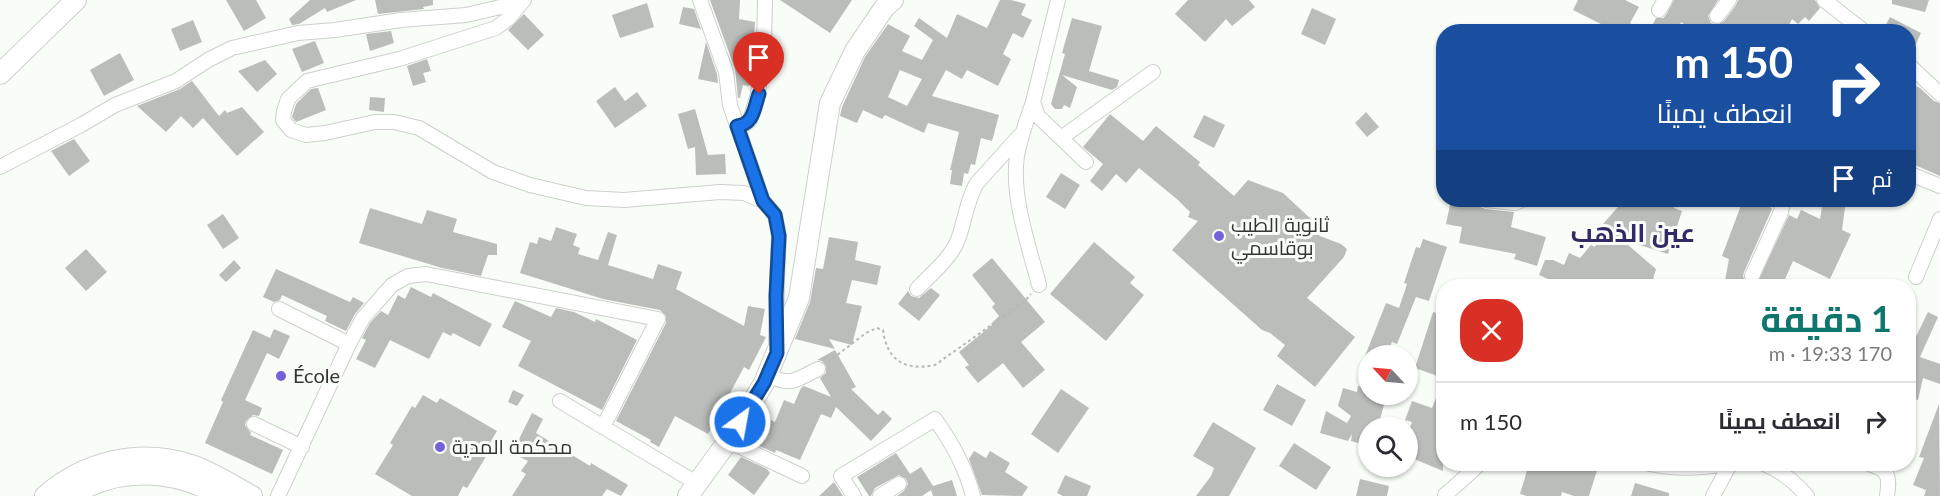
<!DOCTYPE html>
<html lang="ar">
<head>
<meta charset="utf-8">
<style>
  body { margin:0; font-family:Lato,Cairo,sans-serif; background:#f7f7f7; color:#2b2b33; direction:rtl; height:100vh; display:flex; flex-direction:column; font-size:22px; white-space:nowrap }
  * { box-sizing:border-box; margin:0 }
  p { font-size:20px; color:#7c7c81 }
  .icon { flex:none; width:33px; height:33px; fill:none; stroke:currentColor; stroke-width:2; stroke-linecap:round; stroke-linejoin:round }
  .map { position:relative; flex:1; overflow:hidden; direction:ltr }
  .details { position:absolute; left:1436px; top:279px; width:480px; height:192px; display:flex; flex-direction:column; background:#fff; border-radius:24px; box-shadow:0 2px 4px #0004; direction:rtl }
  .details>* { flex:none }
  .banner { position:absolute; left:1436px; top:24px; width:480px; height:183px; border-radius:24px; box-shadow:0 2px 4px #0004; direction:rtl; background:#1a4fa0; color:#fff; overflow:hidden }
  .needle { width:39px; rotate:296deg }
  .fabs { position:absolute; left:1358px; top:345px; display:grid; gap:12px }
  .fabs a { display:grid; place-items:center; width:60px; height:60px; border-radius:50%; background:#fff; box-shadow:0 2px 4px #0004; font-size:30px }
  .pin { position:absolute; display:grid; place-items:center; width:51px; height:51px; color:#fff; margin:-62px -26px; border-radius:50% 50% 50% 0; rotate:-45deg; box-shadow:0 0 6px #0007 }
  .pin .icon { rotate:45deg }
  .me { position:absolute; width:66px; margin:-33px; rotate:32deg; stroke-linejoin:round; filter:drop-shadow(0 0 4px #0008) }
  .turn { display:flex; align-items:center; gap:21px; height:126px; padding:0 24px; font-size:27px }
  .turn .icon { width:78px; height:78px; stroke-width:2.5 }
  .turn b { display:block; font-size:42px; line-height:51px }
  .then { display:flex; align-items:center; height:57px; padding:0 24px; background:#0003; gap:12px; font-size:22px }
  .round { display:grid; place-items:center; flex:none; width:63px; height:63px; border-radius:24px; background:#f7f7f7 }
  .summary { display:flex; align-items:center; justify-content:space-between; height:102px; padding:0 24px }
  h1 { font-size:36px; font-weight:700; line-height:45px; color:#0f766e }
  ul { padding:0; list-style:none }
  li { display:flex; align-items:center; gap:18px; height:78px; padding:0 24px; border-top:2px solid #e1e1e2 }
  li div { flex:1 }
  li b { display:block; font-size:22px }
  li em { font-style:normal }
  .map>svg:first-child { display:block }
  .building { fill:#babdb9; fill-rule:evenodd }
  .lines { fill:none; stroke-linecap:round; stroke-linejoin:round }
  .street-casing { stroke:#cdd0cc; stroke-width:16 }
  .secondary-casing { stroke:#cdd0cc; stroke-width:22 }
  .path { stroke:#b5b8b5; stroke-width:2; stroke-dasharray:3 3; stroke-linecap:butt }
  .street { stroke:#fff; stroke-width:14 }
  .secondary { stroke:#fff; stroke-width:20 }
  .route-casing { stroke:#114b97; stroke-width:15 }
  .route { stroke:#1a73e8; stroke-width:10 }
  .poi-dot { fill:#7661dc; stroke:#f9fdf8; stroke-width:2 }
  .labels { text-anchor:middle; stroke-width:6; stroke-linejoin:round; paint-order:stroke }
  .poi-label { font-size:20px; fill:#343534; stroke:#f9fdf8; text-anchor:start }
  .district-label { font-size:26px; font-weight:bold; fill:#332a65; stroke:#f9fdf8 }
</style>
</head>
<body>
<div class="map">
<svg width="1940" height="496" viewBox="0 0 1940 496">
  <rect width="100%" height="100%" fill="#f9fdf8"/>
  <path class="building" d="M226 0H256L266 18 244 31Z
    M310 0H356L327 12 325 8 299 24 292 25 289 19Z
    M375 0H433V5L423 7 424 9 378 14Z
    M710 0H740L739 19 755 22 751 77 749 86 743 85 740 98H738L735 69Z
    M780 0H852L830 33Z
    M1000 0H1011L1026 4 1021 15 1032 20 1023 38 1013 33 1003 54 1011 59 998 86 967 70 962 79 946 70 932 96 999 115 992 141 981 138 975 165 971 164 968 174 964 173 962 186 950 184 952 170H950L959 132 928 123 924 133 885 115 882 119 863 110 857 123 840 116 842 107 865 57 888 24 910 36 902 51 922 60 933 40 914 26 919 18 947 38 957 14 987 28ZM900 70 922 79 907 106 888 97Z
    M1188 0H1249L1255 7 1232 26 1226 19 1205 42 1175 14Z
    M1578 0H1625L1639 7 1630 23 1646 32H1607L1599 28 1601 24 1573 10Z
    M1674 0H1718L1708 16 1711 23 1717 25 1724 21 1736 5 1738 0H1815L1820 8 1809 21 1805 17 1798 24 1792 19 1786 32H1696L1681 22 1677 32H1664L1652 26 1656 18H1663L1666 15Z
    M1892 0H1929L1925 12 1892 4Z
    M647 3 654 27 620 38 612 15Z
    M683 7 694 9 701 29 679 24Z
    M1312 8 1336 19 1325 45 1301 34Z
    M524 14 544 35 528 50 508 30Z
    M1890 17 1921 33 1916 44 1908 40V32H1891L1884 28Z
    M1072 18 1102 26 1089 71 1119 80 1117 87 1112 90 1062 75 1077 87 1070 108 1064 105 1062 109H1055L1051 104 1065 54 1062 53Z
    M193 20 202 42 180 51 171 29Z
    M391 31 394 43 370 51 366 34Z
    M315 41 324 63 302 72 292 49Z
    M706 42 717 74 718 83 698 79Z
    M120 53 134 80 104 96 90 70Z
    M427 59 431 71 423 73 426 82 413 86 407 66Z
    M265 60 277 74 257 92 238 71Z
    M192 81 219 116 225 110 227 113 242 107 264 132 237 156 203 118 193 128 181 116 166 132 137 106 180 89Z
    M1908 82 1920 88 1934 101 1940 103V176L1908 162Z
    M615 87 625 101 637 92 647 106 615 128 596 101Z
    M318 88 326 110 296 122 292 117 296 104 311 89Z
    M370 97 385 98 384 112 369 110Z
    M695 109 708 155 725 154 726 174 696 175 695 147 688 149 678 114Z
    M1366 112 1379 127 1367 137 1355 123Z
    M1110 114 1143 141 1156 126 1200 162 1198 165 1234 196 1248 180 1283 193 1311 219 1309 225 1320 236 1341 244 1347 249 1344 257 1307 298 1355 337 1315 387 1277 356 1285 345 1270 333 1262 330 1172 250 1198 221 1188 217 1190 212 1178 200 1139 168 1126 183 1116 174 1102 191 1090 181 1103 164 1083 147Z
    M1204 115 1225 125 1214 148 1193 137Z
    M74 139 90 161 69 176 51 151Z
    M1061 173 1080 185 1065 209 1046 197Z
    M1451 200 1478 203 1480 207 1485 209 1514 212 1511 227 1546 237 1537 266 1514 259 1516 254 1459 243 1462 227 1446 224Z
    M1624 200H1675L1674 208 1682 211 1668 254 1621 239 1656 269 1651 286H1555L1548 284V279L1539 275 1545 260H1553L1564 265 1569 253 1580 258 1591 245 1595 247 1603 224Z
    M1743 200H1772L1770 207 1772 209 1744 272 1743 277 1749 284 1748 286H1724L1729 259 1722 256Z
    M1823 200H1846L1842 230 1851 234 1830 279 1793 261 1782 286H1764L1757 283 1789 215 1797 219 1801 210 1820 219Z
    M370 208 422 224 427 210 457 219 453 232 497 244V255H488L481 276 442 268 359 243Z
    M223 214 239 238 223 249 207 225Z
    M556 227 577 234 573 245 580 248 578 254 598 260 608 232 617 235 608 265 653 279 658 264 682 272 676 289 744 326 748 306 765 309 760 335 766 337 749 370 744 367 708 434 675 416 659 447 650 442 651 440 616 421 666 323V316L660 310 603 299 520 273 530 242 537 244 539 237 551 241Z
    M829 237 858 242 855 260 881 266 877 285 852 280 846 303 862 306 852 345 829 339 835 349 795 339 810 302 816 268 823 269Z
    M1423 239 1447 247 1429 301 1416 297 1397 344 1392 342 1386 356H1365L1386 303 1399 308 1407 284 1404 283 1416 247 1420 248Z
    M1094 242 1135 277 1130 283 1144 295 1106 341 1050 294Z
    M86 249 107 272 86 291 65 268Z
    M992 258 1045 322 1021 342 1045 370 1023 388 1003 363 978 383 965 367 969 365 959 352 992 325 991 324 999 316 992 307 995 304 972 275Z
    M234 260 241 268 226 282 219 275Z
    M276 269 350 302 353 297 364 303 355 314 346 331 325 321 327 316 282 295 280 300 274 302 263 297Z
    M411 287 431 297 433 293 492 324 480 347 453 333 451 336 443 332 429 359 390 340 375 368 356 359 366 340 362 338 370 323 381 311 388 315 398 295 405 299Z
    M931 288 940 295 919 321 898 304 908 291 911 296 919 298Z
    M515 301 551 317 556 308 574 312 595 322 596 319 637 340 602 410 518 366 531 341 502 327Z
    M1433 312 1443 315V378L1415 368Z
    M1928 312 1938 317 1920 357 1940 364V384L1923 378 1918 400 1908 397 1912 374 1908 382V353Z
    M274 329 290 336 279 359 267 353 245 400 262 408 259 416 253 415 246 421 245 425 251 433 250 435 283 450 272 474 205 443 223 402 221 400 253 330 270 338Z
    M835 350 856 387 851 389 878 415 883 410 892 419 871 441 836 407 831 418 821 414 800 460 776 450 775 453 751 442 762 416 775 422 784 400 794 404 801 388 804 386 831 397 820 378 826 373V366L822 361 817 360Z
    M1442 383H1443V471L1407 456V435L1412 422 1405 420 1412 401 1432 408Z
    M1277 384 1306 400 1292 426 1263 410Z
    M1358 386 1368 389V394H1387L1379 423 1375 422 1373 428H1368V446L1351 441 1352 434 1348 441 1320 433 1326 411 1347 423 1351 416 1338 406 1343 388 1357 392Z
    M1061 389 1089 408 1058 453 1031 434Z
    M513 390 524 395 517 406 508 402Z
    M423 395 437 403 440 398 497 431 487 448 490 450 467 488 463 486 458 496H412L375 474 393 445 390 443 412 406 415 408Z
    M1939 404 1940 496H1924L1926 490 1913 485 1924 458 1919 457Z
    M532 413 543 419 536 433 590 466 591 463 628 485 621 496 607 489 602 496H512L526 474 521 471 528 461 512 453Z
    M1213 422 1256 448 1229 496H1196L1211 476 1214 468 1193 456Z
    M1294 443 1331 467 1316 490 1279 466Z
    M974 451 986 458 990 451 1010 463 1005 472 1028 487 1022 496 982 495 969 459Z
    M896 453 910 474 921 467 933 486 952 480 957 496H933L931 490 922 496H897L904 491 908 484 906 479 899 475 875 488 871 496H869L857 477Z
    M741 457 767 469 770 473 754 495 728 475Z
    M1529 464H1599L1589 496H1574L1562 492 1561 496H1527L1520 494Z
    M1065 475 1091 486 1087 496H1063L1057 493Z
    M1360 479 1389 486 1387 496H1356Z
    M834 482 843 496H819Z
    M1635 483 1669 493V496H1631Z"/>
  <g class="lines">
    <defs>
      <path id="street" d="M524 0 509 18 496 28 399 59 307 81 288 99 284 111 283 120 291 130 306 135 325 133 375 122H394L419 128 493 172 530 185 586 198 624 200 720 192 744 193 763 201 775 215 779 236 777 278 776 347
        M700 0 726 72 730 105 763 201
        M1058 0 1033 102 1038 116 1086 162
        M1824 0 1865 32
        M1659 10 1665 0
        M1717 16 1729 0
        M1908 64 1940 94
        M1033 102C1027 119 1020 138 1017 156 1011 197 1029 246 1039 285
        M737 126 744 125 750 120 758 94 764 44 765 0
        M1061 138 1153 72
        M0 167 81 125 115 105 176 81 208 60 232 48 298 33 335 30 401 20 466 15 522 2
        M1908 173 1940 186
        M1486 200 1515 203 1522 200
        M1752 276 1781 212 1783 200
        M1916 277 1940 219
        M917 289C931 274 949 260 957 242 965 223 966 201 977 183L1023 132
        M279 309 349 344
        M767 375C792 387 795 380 818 369
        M560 401 698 484
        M254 424 302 447
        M728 441 802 476
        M1650 464C1678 470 1699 468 1728 464
        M1764 464C1782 471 1795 482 1807 496
        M1869 464C1889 470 1890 476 1887 496
        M1445 495 1471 472 1479 464
        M278 496 349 344 363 318 392 285 408 276 426 274 658 319 603 427
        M854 496 841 476 935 419C952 443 966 467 973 496
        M880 496 899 484
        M1713 496 1730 464"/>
      <path id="secondary" d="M0 74 76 0
        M45 496C85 461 140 448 191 465 212 472 232 485 252 496
        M71 496C117 466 174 469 221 496
        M688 496 728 441 764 383 799 298 830 103 855 51 884 8 893 0"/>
    </defs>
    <use href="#street" class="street-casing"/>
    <use href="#secondary" class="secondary-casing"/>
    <path class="path" d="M828 362 866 333 877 328 883 330C887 361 905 371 935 365L1024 302 1031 294"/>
    <use href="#street" class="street"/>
    <use href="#secondary" class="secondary"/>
  </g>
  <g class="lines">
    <defs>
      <path id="route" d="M740 422 764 383 777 353 776 296 779 236 775 215 763 201 737 126C754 124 754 108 759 94"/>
    </defs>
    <use href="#route" class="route-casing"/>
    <use href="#route" class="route"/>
  </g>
  <g class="poi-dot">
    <circle cx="1219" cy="236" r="6"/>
    <circle cx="281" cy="376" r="6"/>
    <circle cx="440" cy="447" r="6"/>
  </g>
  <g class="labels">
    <g class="poi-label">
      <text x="1231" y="232">ثانوية الطيب<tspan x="1231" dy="23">بوقاسمي</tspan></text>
      <text x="293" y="383">École</text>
      <text x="452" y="454">محكمة المدية</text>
    </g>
    <g class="district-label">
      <text x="1633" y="242">عين الذهب</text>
    </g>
  </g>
</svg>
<div class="fabs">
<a><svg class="needle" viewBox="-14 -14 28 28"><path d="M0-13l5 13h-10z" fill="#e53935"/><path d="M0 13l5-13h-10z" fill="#7c7c81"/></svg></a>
<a><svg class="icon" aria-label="search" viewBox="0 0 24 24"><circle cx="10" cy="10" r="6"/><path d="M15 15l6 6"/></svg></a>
</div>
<div class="pin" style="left:759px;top:94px;background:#d93025"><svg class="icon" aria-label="arrive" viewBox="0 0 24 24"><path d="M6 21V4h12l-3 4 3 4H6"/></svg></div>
<svg class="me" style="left:740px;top:422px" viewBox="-20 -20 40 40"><circle r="17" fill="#1a73e8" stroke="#fff" stroke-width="3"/><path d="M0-11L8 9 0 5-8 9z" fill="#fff"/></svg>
<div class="banner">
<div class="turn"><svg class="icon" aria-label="right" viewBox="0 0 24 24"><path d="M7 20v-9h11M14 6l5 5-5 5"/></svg><div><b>150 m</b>انعطف يمينًا</div></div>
<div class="then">ثم<svg class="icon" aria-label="arrive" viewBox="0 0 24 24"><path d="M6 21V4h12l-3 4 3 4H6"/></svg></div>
</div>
<section class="details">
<div class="summary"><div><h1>1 دقيقة</h1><p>170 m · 19:33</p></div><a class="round" style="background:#d93025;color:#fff"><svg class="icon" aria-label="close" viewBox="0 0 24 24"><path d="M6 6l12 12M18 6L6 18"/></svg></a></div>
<ul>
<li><svg class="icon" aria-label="right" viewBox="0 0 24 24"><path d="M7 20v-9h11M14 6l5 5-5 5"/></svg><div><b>انعطف يمينًا</b></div><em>150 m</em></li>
</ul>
</section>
</div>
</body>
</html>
